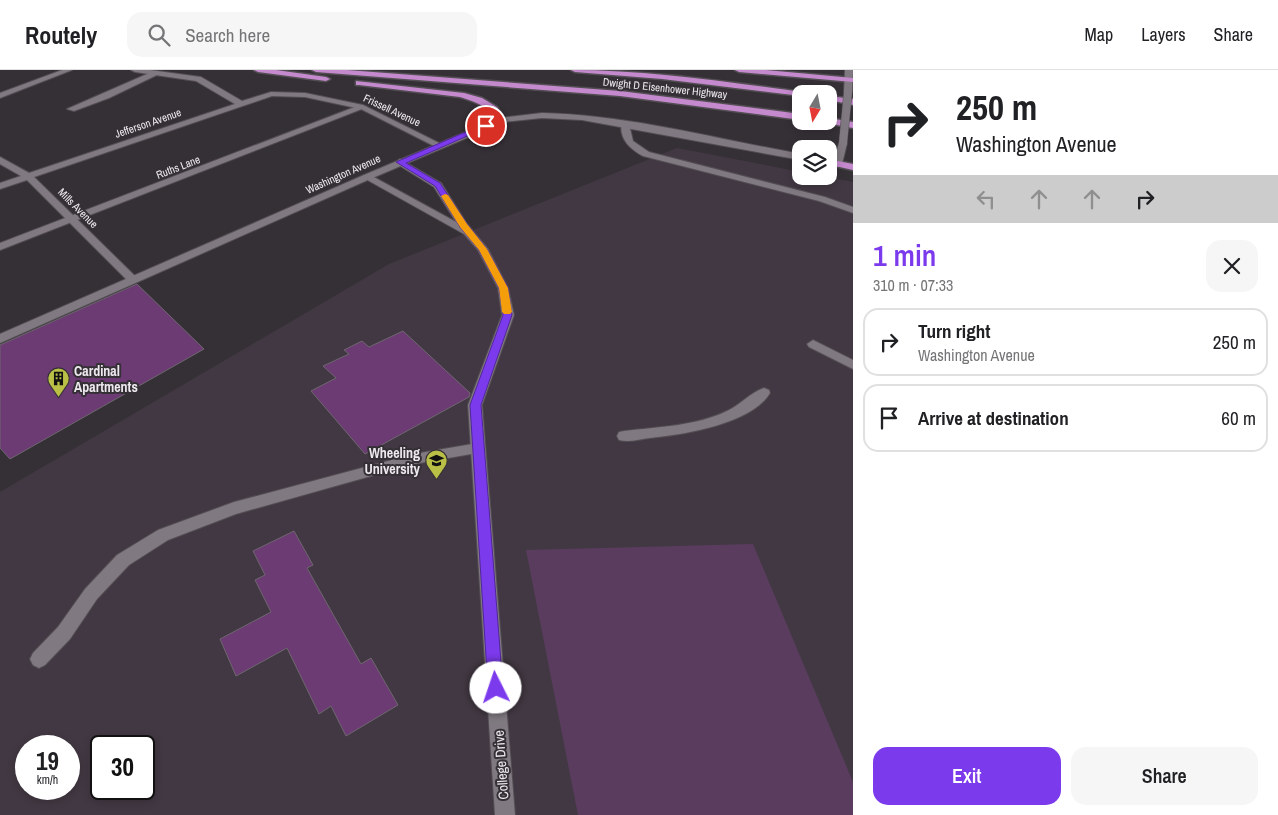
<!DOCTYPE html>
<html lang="en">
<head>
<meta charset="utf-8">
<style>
  body { margin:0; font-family:"Archivo Narrow",sans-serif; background:#f6f6f6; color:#202124; height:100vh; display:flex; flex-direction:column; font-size:19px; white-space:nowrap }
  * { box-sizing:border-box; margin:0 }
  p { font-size:16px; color:#757577 }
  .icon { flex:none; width:28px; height:28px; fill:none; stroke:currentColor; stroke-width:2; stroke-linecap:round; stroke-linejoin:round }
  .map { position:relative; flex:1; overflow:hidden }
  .details { display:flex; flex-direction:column; background:#fff; width:425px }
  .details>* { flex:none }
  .guide { background:#fff; color:#202124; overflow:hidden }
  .needle { width:32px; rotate:190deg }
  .buttons { position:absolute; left:792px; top:15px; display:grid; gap:10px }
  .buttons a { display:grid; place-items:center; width:45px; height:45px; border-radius:10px; background:#fff; box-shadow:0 2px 8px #0003; font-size:25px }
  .speed { position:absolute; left:15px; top:665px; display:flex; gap:10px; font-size:25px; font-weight:700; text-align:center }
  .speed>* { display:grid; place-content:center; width:65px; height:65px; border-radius:50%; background:#fff; box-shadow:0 2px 8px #0003; line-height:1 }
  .speed small { font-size:12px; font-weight:400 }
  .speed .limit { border:2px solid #111; border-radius:8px; background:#fff; color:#111 }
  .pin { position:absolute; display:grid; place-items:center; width:42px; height:42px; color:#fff; margin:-21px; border:2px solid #fff; border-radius:50%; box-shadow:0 1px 5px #0007 }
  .me { position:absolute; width:55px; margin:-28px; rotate:356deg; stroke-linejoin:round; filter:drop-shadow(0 0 4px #0008) }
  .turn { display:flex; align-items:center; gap:18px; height:105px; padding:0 20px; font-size:22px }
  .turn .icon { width:65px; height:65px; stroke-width:2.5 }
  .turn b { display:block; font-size:35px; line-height:42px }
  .lanes { display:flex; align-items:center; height:48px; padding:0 20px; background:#0003; justify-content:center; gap:25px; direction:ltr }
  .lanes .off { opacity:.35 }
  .round { display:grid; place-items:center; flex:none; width:52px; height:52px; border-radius:15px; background:#f6f6f6 }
  .summary { display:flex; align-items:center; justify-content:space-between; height:85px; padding:0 20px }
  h1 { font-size:30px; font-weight:600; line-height:38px; color:#7c3aed }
  .button { display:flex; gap:10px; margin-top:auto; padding:10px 20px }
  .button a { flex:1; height:58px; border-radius:15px; background:#7c3aed; color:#fff; font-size:20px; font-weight:600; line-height:58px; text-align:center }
  .button a+a { background:#f6f6f6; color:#202124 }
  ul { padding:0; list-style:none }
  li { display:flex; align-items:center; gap:15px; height:68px; margin:0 10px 8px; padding:0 10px; border:2px solid #e0e0e0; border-radius:15px }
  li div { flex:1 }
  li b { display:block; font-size:19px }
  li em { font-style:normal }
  header { display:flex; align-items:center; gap:30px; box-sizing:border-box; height:70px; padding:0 25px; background:#fff; border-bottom:1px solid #e0e0e0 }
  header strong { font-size:24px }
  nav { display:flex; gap:28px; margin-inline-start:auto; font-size:18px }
  .search { width:350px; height:45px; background:#f6f6f6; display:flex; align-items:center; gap:12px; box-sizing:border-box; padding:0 18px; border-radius:15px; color:#757577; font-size:19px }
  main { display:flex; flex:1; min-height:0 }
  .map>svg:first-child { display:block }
  .built { fill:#423843; fill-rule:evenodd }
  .green { fill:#5a3d5e }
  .building { fill:#6c3b74; stroke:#6d676e }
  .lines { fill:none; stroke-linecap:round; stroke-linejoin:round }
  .service-casing { stroke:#534e53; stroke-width:2 }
  .minor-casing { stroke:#534e53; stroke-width:2 }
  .tertiary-casing { stroke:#534e53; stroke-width:2 }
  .motorway-casing { stroke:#534e53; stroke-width:3 }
  .service { fill:#807981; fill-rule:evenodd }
  .minor { fill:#807981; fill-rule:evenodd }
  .tertiary { fill:#807981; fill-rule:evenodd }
  .motorway { fill:#c589ce; fill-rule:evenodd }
  .tertiary-bridge-casing { stroke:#534e53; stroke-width:9; stroke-linecap:butt }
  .tertiary-bridge { stroke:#807981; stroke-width:8 }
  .route { fill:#7c3aed; stroke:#51269a }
  .slow { fill:#f59e0b }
  .labels { text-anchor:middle; stroke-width:4; stroke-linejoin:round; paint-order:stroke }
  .far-street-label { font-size:11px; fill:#ede9ee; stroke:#353036 }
  .poi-label { font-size:14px; font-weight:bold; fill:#ede9ee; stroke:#353036; text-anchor:start }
  .street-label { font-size:14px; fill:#ede9ee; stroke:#353036 }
</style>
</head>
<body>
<header>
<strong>Routely</strong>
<div class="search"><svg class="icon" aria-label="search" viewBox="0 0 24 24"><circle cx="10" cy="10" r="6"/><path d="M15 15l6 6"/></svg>Search here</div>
<nav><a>Map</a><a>Layers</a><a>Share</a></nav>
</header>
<main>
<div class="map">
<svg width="853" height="745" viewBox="0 0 853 745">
  <rect width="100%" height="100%" fill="#353036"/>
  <path class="built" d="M677 78 801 102V106H823L853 112V745H0V422L389 194ZM26 676H69V719H26ZM101 676H144V719H101Z"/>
  <path class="green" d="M753 474 853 712V745H578L526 480Z"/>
  <path class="building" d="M137 214 204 279 10 389 0 378V275Z
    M403 261 470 323 469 327 365 384 311 321 336 308 323 296 349 284 344 280 362 271 369 277Z
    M294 461 313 495 307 498 361 594 371 588 398 635 346 666 331 636 319 644 287 578 236 606 220 569 271 542 255 510 265 505 253 481Z"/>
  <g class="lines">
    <defs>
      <path id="service" d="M154 1 161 3 109 28 74 41 67 39Z
        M360 35 367 37 0 180V173Z
        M622 52 629 54 633 71 649 82 825 127 853 137V143L819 131 643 86C630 79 618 68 622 52Z
        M813 270 853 290V299L809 277 807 274Z
        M764 318 769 320 770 323C752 354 682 365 650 368 640 369 629 373 619 370L617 366 619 362 624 361C658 357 696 356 727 341 740 335 751 322 764 318Z
        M478 373 483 374 485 378 483 382 414 394 339 415 236 444 168 470 129 495 97 529 70 569 45 595 39 598 33 595 30 589 33 583 58 557 85 519 117 485 158 460 234 432 414 384Z"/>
      <path id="minor" d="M62 0H72L0 28V23Z
        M131 0H150L201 7 242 31 271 22 305 23 363 35 443 75 436 77 361 39 305 27 272 26 34 107 137 208 138 210 137 212H129L27 110 0 119V113L21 106 0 94V87L29 103 235 34 196 11 135 2Z
        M400 89 441 113 467 154 488 179 508 218 514 245 482 335 515 745H495L468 335 502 245 498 218 478 180 464 164 362 107 364 105H370L456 152 434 117 397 94 396 92Z"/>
      <path id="tertiary" d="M845 0H853L852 22 848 24 844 22Z
        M542 43C629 45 716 69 801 84V90L582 50 542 48 504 52 370 109 0 273V264L364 105 499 48Z
        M843 70 847 73 842 94 838 97 829 95V89L834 91 839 73Z"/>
      <path id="motorway" d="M254 0H276L326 7 330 9 326 11 258 2Z
        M312 0H347L620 21 801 44V50L620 26 316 2Z
        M571 0C649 0 726 12 803 22L807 24H801V26L662 9 575 2Z
        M735 0H766L853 8V12L739 2Z
        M356 11 464 23 482 28 497 37 506 50 499 52C489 37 477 32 460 27L359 15H356Z
        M829 26 853 29V35L829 30Z
        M829 48 853 52V58L826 53 825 51H829Z
        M838 91 853 94V100L835 96V92Z"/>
    </defs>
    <use href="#service" class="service-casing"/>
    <use href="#minor" class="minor-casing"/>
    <use href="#tertiary" class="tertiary-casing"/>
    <use href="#motorway" class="motorway-casing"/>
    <use href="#service" class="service"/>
    <use href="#minor" class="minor"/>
    <use href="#tertiary" class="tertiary"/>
    <use href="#motorway" class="motorway"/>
    <defs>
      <path id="tertiary-bridge" d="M843 73 848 22"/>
    </defs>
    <use href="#tertiary-bridge" class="tertiary-bridge-casing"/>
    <use href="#tertiary-bridge" class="tertiary-bridge"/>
  </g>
  <path class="route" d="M484 54 490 56 406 93 440 113 467 154 487 179 508 218 512 245 481 335 503 618 501 624 496 626 490 624 488 618 470 335 503 245 499 218 479 180 460 157 435 116 396 92Z"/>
  <path class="slow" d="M445 124 448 125 467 154 487 179 508 218 512 242 510 244H504L502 242 499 218 479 180 460 157 441 126Z"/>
  <defs>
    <symbol id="building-pin" viewBox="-11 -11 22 30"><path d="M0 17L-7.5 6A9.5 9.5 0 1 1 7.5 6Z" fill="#bac045" stroke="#353036"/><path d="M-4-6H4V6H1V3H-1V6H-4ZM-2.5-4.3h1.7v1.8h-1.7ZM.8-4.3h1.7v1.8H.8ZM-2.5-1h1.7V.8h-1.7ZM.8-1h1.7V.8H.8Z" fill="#111"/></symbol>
    <symbol id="university-pin" viewBox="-11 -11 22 30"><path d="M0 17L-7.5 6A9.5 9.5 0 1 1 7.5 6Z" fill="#bac045" stroke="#353036"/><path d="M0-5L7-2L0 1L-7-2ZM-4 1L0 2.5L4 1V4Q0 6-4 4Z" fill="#111"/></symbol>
  </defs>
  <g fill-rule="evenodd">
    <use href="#building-pin" x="46" y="296" width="25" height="34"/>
    <use href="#university-pin" x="424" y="378" width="25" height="34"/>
  </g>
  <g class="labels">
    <g class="far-street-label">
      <text transform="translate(665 18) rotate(6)" y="4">Dwight D Eisenhower Highway</text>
      <text transform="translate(392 40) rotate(25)" y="4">Frissell Avenue</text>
      <text transform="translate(148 53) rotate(-19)" y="4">Jefferson Avenue</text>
      <text transform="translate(178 97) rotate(-21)" y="4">Ruths Lane</text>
      <text transform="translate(343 104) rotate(-24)" y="4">Washington Avenue</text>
      <text transform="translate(78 138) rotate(45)" y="4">Mills Avenue</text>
    </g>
    <g class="poi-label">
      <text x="74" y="306">Cardinal<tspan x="74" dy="16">Apartments</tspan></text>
      <text x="420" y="388" text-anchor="end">Wheeling<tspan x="420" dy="16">University</tspan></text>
    </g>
    <g class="street-label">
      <text transform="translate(501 695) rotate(-94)" y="5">College Drive</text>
    </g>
  </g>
</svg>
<div class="buttons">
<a><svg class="needle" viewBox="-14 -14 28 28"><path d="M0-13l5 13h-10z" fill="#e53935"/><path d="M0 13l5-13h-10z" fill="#757577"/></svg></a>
<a><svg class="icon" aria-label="layers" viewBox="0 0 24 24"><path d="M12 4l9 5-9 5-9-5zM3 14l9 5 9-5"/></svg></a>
</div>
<div class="speed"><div>19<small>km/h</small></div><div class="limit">30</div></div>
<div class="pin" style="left:486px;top:56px;background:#d93025"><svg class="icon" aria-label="arrive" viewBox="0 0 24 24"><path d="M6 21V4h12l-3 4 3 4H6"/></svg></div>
<svg class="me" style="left:496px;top:618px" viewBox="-20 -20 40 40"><circle r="19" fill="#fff"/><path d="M0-13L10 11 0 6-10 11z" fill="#7c3aed"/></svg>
</div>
<section class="details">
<div class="guide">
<div class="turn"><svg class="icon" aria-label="right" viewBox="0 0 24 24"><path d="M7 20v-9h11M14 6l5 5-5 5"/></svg><div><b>250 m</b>Washington Avenue</div></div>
<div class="lanes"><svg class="icon off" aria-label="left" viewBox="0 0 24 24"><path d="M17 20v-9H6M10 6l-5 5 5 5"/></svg><svg class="icon off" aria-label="ahead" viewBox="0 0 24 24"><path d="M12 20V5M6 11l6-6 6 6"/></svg><svg class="icon off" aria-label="ahead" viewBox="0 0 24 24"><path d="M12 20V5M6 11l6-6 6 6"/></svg><svg class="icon" aria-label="right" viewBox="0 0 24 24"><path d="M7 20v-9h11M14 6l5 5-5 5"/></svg></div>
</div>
<div class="summary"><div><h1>1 min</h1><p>310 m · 07:33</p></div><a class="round"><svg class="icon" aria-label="close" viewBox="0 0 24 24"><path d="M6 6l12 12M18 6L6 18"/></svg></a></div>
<ul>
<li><svg class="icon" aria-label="right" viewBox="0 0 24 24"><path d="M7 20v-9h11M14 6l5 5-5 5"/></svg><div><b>Turn right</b><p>Washington Avenue</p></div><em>250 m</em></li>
<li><svg class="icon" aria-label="arrive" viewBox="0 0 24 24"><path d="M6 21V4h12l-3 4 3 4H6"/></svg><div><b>Arrive at destination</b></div><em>60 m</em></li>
</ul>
<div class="button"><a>Exit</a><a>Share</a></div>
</section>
</main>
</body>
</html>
